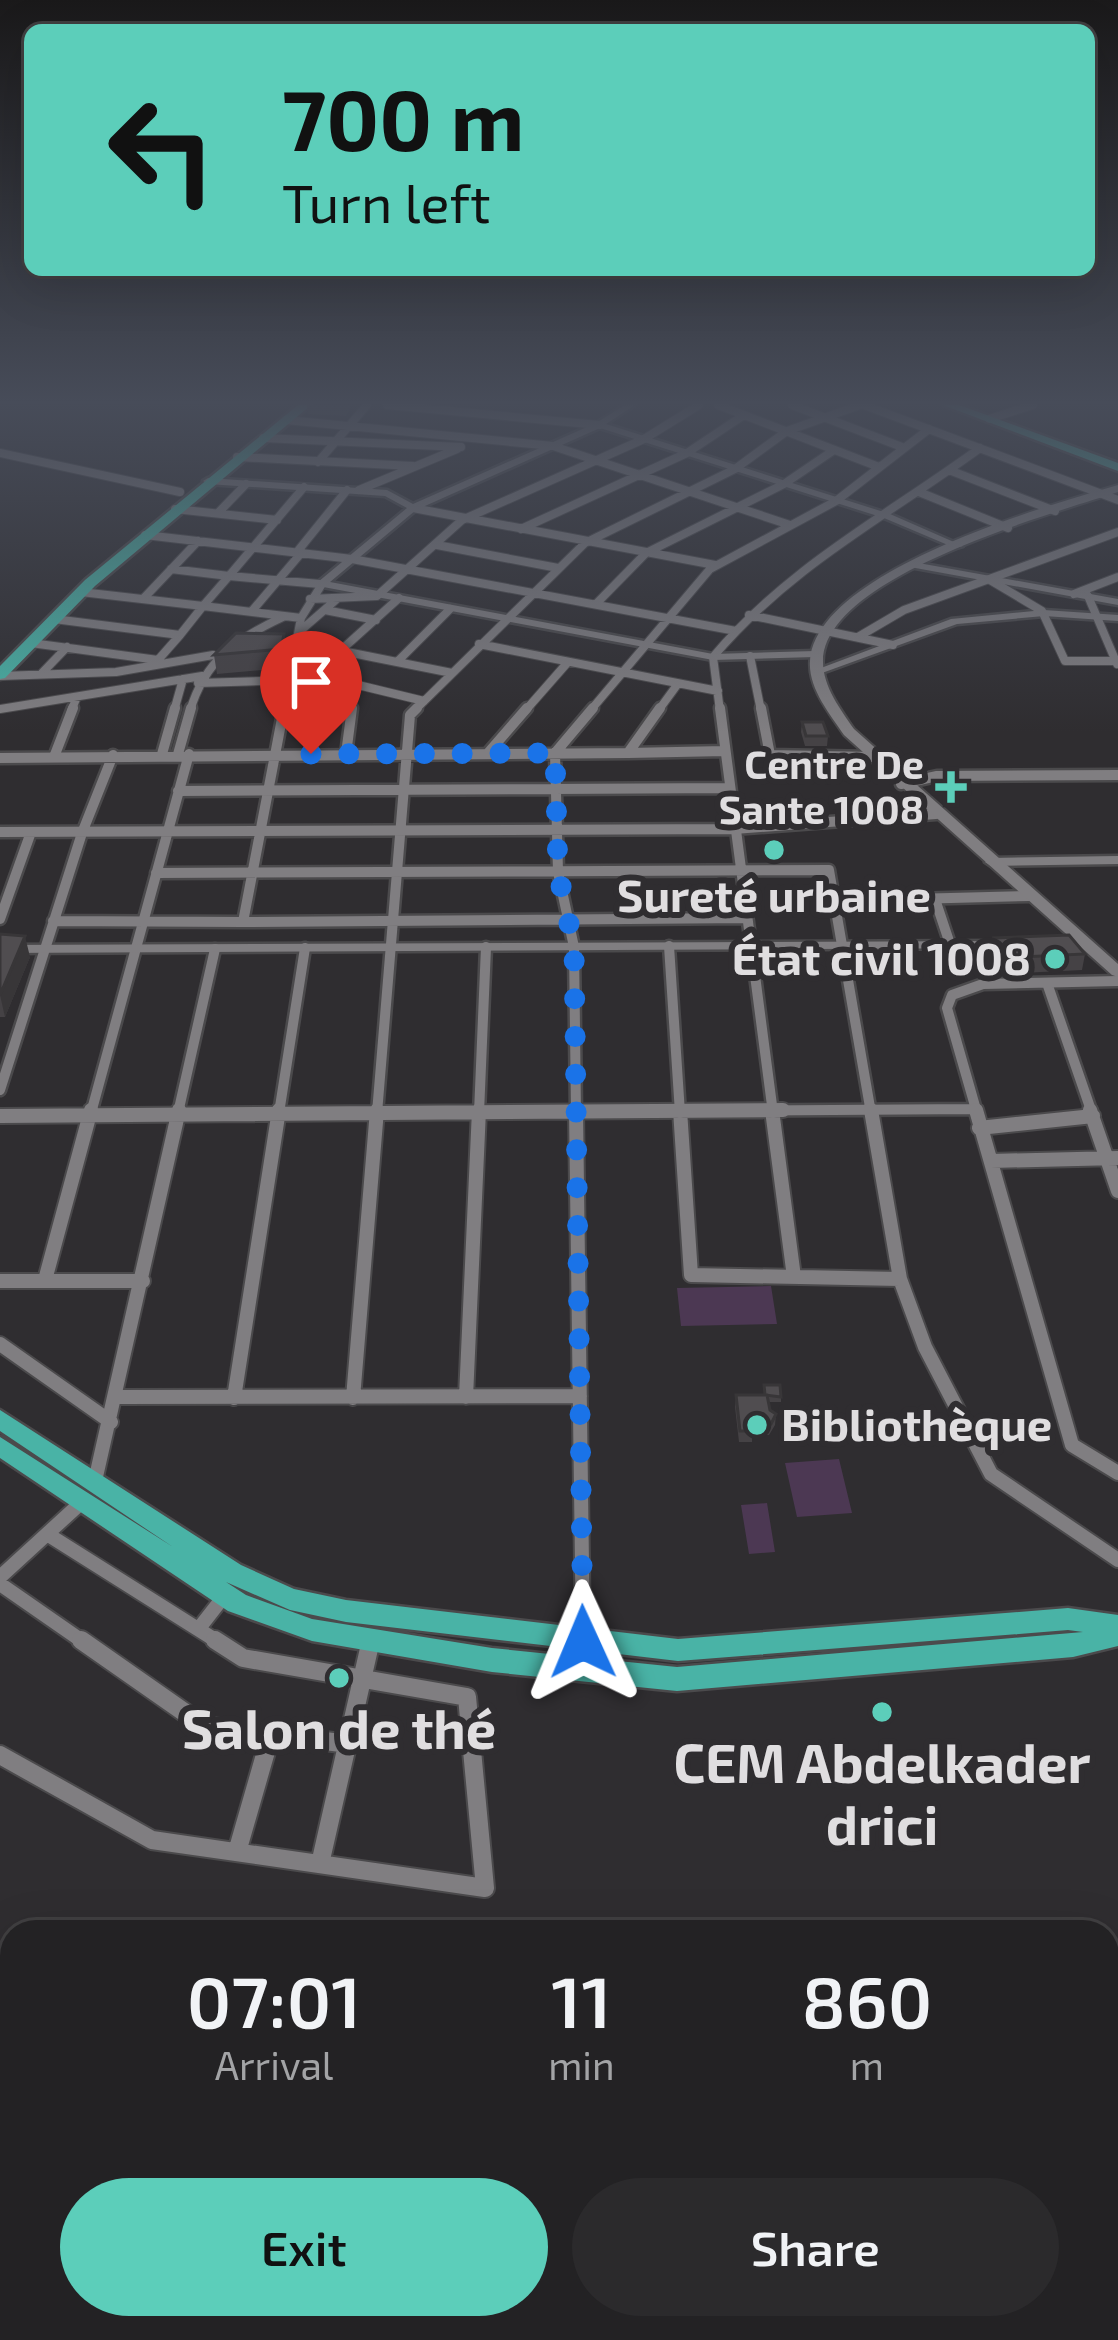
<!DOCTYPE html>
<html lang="en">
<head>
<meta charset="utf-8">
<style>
  body { margin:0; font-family:"Exo 2",sans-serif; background:#2b2a2c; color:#f1f3f6; height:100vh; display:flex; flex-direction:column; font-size:45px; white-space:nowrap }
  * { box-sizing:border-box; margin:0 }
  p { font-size:39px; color:#a3a4a6 }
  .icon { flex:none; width:66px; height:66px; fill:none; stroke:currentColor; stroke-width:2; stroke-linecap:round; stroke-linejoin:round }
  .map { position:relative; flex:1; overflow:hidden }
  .side { position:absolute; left:0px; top:1920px; width:1119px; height:420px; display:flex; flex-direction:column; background:#232224; border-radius:36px 36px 0 0; box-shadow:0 12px 48px #0002,0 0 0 3px #403f41 }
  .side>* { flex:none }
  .hud { position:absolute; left:24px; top:24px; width:1071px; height:252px; border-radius:18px; box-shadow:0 12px 48px #0002,0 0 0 3px #403f41; background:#5cceba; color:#111; overflow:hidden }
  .pin { position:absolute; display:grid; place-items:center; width:102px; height:102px; color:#fff; margin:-123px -51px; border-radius:50% 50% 50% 0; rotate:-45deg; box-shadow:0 0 12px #0007 }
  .pin .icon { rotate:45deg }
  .me { position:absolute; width:132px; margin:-66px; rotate:359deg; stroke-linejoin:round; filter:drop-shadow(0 0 9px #0008) }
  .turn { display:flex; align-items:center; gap:42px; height:252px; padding:0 60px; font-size:54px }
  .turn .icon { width:156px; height:156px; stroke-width:2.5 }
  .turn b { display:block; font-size:84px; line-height:102px }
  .eta { display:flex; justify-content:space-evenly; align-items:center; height:204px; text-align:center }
  .eta b { font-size:72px; font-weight:600; line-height:84px }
  .action { display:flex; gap:24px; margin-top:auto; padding:24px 60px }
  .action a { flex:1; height:138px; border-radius:72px; background:#5cceba; color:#111; font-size:48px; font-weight:600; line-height:138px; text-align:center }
  .action a+a { background:#2b2a2c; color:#f1f3f6 }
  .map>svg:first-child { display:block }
  .green { fill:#4c3853 }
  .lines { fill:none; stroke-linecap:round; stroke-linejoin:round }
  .minor-far3-casing { stroke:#4b4a4c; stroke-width:10 }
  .minor-far2-casing { stroke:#4b4a4c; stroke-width:15 }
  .minor-far1-casing { stroke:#4b4a4c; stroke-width:18 }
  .minor-casing { stroke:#4b4a4c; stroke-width:22 }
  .tertiary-casing { stroke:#4b4a4c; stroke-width:5 }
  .secondary-casing { stroke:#4b4a4c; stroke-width:4 }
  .primary-casing { stroke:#4b4a4c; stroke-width:5 }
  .minor-far3 { stroke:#807e81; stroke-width:8 }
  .minor-far2 { stroke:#807e81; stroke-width:10 }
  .minor-far1 { stroke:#807e81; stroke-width:14 }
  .minor { stroke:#807e81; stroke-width:18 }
  .tertiary { fill:#807e81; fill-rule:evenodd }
  .secondary { fill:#807e81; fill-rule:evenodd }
  .primary { fill:#49b3a6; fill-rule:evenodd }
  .wall { fill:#454245 }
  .shaded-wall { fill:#383638 }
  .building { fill:#504d50; stroke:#383638; stroke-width:3 }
  .route { stroke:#1a73e8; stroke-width:21; stroke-dasharray:0 37.8 }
  .poi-dot { fill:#5cceba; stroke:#2f2d30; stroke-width:4.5 }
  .labels { text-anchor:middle; stroke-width:12; stroke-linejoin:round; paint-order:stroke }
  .far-poi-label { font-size:39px; font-weight:bold; fill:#e0dee0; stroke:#2f2d30; text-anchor:end }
  .poi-label { font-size:45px; font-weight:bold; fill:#e0dee0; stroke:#2f2d30 }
  .near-poi-label { font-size:54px; font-weight:bold; fill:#e0dee0; stroke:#2f2d30 }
</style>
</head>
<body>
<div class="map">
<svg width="1118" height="2340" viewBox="0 0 1118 2340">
  <rect width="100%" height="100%" fill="#2f2d30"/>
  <path class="green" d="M771 1286 777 1324 681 1326 677 1288Z
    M839 1459 852 1513 797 1517 785 1463Z
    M767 1503 775 1552 749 1554 741 1505Z"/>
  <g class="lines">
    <defs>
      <path id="minor-far3" d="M387 405 599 425
        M718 405 879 467
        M792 405 902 447
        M864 405 1118 500
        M989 419 1033 405
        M286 420 553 446 790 525
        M263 438 461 447
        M0 453 180 492
        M237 457 413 466
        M318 462 367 405
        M949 470 1055 511
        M304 487 229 576 320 584
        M359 490 457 449
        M919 492 1008 528
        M413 508 715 565
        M175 509 277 520
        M218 513 246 484
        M521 529 687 453 744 415
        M145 535 352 559 736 631
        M437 545 558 568
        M297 552 347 490
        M990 580 1042 611 1065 661H1116
        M81 592 203 606 229 576 171 569
        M1074 594 1118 577
        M1088 596 1117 664
        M143 599 198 541
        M310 599 377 596 462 520 644 439 699 405
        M596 604 646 553 784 484 834 450
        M325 610 376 620
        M252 611 302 552
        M749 615 893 645
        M54 619 180 635 203 606 301 618
        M299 632 338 598
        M858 637 904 610 1118 532
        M297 642 452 673
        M31 643 158 660 180 635
        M479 644 718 691
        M340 651 399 598
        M750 656 761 711
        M397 662 450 609
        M292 669 424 701
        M42 673 67 647
        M0 676 116 672 213 655
        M198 683 334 679
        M0 709 202 676
        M71 711 77 697
        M174 711 183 679
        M190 711C205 660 236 639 283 617
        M283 711 301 618 322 584
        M351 711 355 684
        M414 711 585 543 735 469 787 431 860 405
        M525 711 568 662
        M590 711 710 569 836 501 929 429
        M658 711 677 685
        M720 711 713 657C791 565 884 518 980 448"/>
      <path id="minor-far2" d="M720 708 773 1113
        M761 708 770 755 874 757
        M488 753 527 708
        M628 753 725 751
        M162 754 175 708
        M178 754 191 708
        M346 754 352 708
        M54 757 73 708
        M0 758 628 753 660 708
        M901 784 937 776 1118 775
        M178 791 729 788
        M0 832 734 829 936 814
        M156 873 829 870 871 1113
        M912 899 1030 896
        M935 899 951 947
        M0 919 31 832
        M53 921 243 922 284 708
        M243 922 747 918
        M669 946 680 1113
        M1047 983 1092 1113
        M0 1090 82 833 113 755
        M91 1113 189 754
        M178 1113 215 949
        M279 1113 305 948
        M366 1113 974 1109
        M377 1113 410 715 417 708
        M479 1113 486 947
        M576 1113 574 947 558 872 555 753 593 708
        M977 1113 947 1008 952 995 983 984 1118 981"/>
      <path id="minor-far1" d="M576 1110 583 1641
        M680 1110 691 1275 900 1279
        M772 1110 794 1277
        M871 1110 900 1279 925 1347 991 1474 1118 1560
        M976 1110 1072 1445 1118 1473
        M1090 1110 1118 1191
        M0 1116 783 1110
        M979 1128 1093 1116
        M991 1161 1118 1158
        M45 1280 91 1110
        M0 1281H143
        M0 1344 111 1422
        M117 1397 580 1396
        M466 1397 479 1110
        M234 1398 279 1110
        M353 1398 377 1110
        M95 1481 179 1110
        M47 1534 220 1643
        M0 1577 83 1501
        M0 1584 85 1643
        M200 1627 225 1595"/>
      <path id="minor" d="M81 1640 204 1726 349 1744
        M0 1755 152 1840 485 1888 467 1697 243 1658 215 1640
        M237 1852 271 1734
        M320 1864 371 1640"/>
      <path id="tertiary" d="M625 405H635L606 424 890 514 963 546 955 548 884 518 600 428 416 510 330 582 713 654 815 651 820 654 815 657 713 660 318 586V582L407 508 385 496 208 484 203 481 208 478 387 490 413 504 596 423Z
        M913 562 1118 599V605L910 567 908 565Z
        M1044 610 1118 615V621L1044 616 957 624 822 673 813 671 951 619Z
        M1118 856V864L991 866 985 862 991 858Z
        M1009 941 1014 942 1016 945 1014 948 0 953V945Z"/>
      <path id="secondary" d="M1118 485V492C1051 514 822 577 823 662 823 687 841 710 854 729L1118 964V977L1112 975 844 735C830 714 808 688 810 661 815 572 1045 506 1118 485Z"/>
      <path id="primary" d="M298 405H311L95 586 5 678 0 679V666L85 580Z
        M943 405H959L1118 463V471Z
        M0 1410 241 1565 294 1589 346 1600 678 1639 1068 1608 1118 1615V1646L1073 1657 677 1691 492 1672 312 1641 228 1611 0 1458V1437L173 1547 0 1431ZM226 1582 290 1610 346 1622 678 1661 1068 1630 1083 1632 677 1667 492 1648 312 1619 246 1595Z"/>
    </defs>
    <use href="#minor-far3" class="minor-far3-casing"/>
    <use href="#minor-far2" class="minor-far2-casing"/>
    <use href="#minor-far1" class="minor-far1-casing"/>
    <use href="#minor" class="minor-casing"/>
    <use href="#tertiary" class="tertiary-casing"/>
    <use href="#secondary" class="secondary-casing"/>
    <use href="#primary" class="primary-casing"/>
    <use href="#minor-far3" class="minor-far3"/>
    <use href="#minor-far2" class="minor-far2"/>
    <use href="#minor-far1" class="minor-far1"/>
    <use href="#minor" class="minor"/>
    <use href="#tertiary" class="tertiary"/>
    <use href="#secondary" class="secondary"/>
    <use href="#primary" class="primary"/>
  </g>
  <path class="wall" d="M307 405H352L346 416 308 414Z
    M284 634 286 653 283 668 217 674 214 655Z
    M802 722 828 736 827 746H805L801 732Z
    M0 934 30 957 5 1017H0Z
    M994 938 1085 954 1082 970 1000 974 991 954Z
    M764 1385 781 1397V1402H768L770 1410 776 1414 775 1425 769 1435H752V1442H739L735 1407 736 1395H764Z"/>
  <path class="shaded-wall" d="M284 634 286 653 283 668 281 649Z
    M25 936 30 957 5 1017 0 995Z"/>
  <path class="building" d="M236 633 284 634 281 649 214 655Z
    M802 722H823L828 736H806Z
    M0 934 25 936 0 995Z
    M1069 935 1085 954 1003 958 994 938Z
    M764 1385H780L781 1397 765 1395Z
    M736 1395H767L770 1410 776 1414 771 1424H752L753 1431H740Z"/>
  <linearGradient id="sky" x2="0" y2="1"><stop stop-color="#1a191a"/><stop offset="0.55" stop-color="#474c59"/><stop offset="1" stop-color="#474c59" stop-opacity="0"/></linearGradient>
  <rect width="1118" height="732" fill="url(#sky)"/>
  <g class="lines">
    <path class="route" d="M311 754 555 753 558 872 574 947 583 1642"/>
  </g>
  <g class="poi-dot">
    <path d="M945 769h12v12h12v12h-12v12h-12v-12h-12v-12h12z"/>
    <circle cx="774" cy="850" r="12"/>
    <circle cx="1055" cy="959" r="12"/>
    <circle cx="757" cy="1425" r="12"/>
    <circle cx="339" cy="1678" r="12"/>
    <circle cx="882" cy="1712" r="12"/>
  </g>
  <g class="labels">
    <g class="far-poi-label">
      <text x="924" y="779">Centre De<tspan x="924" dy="45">Sante 1008</tspan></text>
    </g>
    <g class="poi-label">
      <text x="774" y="912">Sureté urbaine</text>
      <text x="1031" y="975" text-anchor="end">État civil 1008</text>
      <text x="781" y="1441" text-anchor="start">Bibliothèque</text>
    </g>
    <g class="near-poi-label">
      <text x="339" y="1749">Salon de thé</text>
      <text x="882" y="1783">CEM Abdelkader<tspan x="882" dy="62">drici</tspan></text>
    </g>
  </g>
</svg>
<div class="pin" style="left:311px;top:754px;background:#d93025"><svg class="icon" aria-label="arrive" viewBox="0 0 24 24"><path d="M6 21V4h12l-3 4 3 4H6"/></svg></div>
<svg class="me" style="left:583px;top:1642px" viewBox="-20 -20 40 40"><path d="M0-17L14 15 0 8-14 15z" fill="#1a73e8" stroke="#fff" stroke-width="4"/></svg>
<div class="hud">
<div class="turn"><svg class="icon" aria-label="left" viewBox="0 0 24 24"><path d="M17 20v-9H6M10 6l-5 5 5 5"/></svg><div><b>700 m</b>Turn left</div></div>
</div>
<section class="side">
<div class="eta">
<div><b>07:01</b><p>Arrival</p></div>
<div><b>11</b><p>min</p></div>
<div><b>860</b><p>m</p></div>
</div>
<div class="action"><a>Exit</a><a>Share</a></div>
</section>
</div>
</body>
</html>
